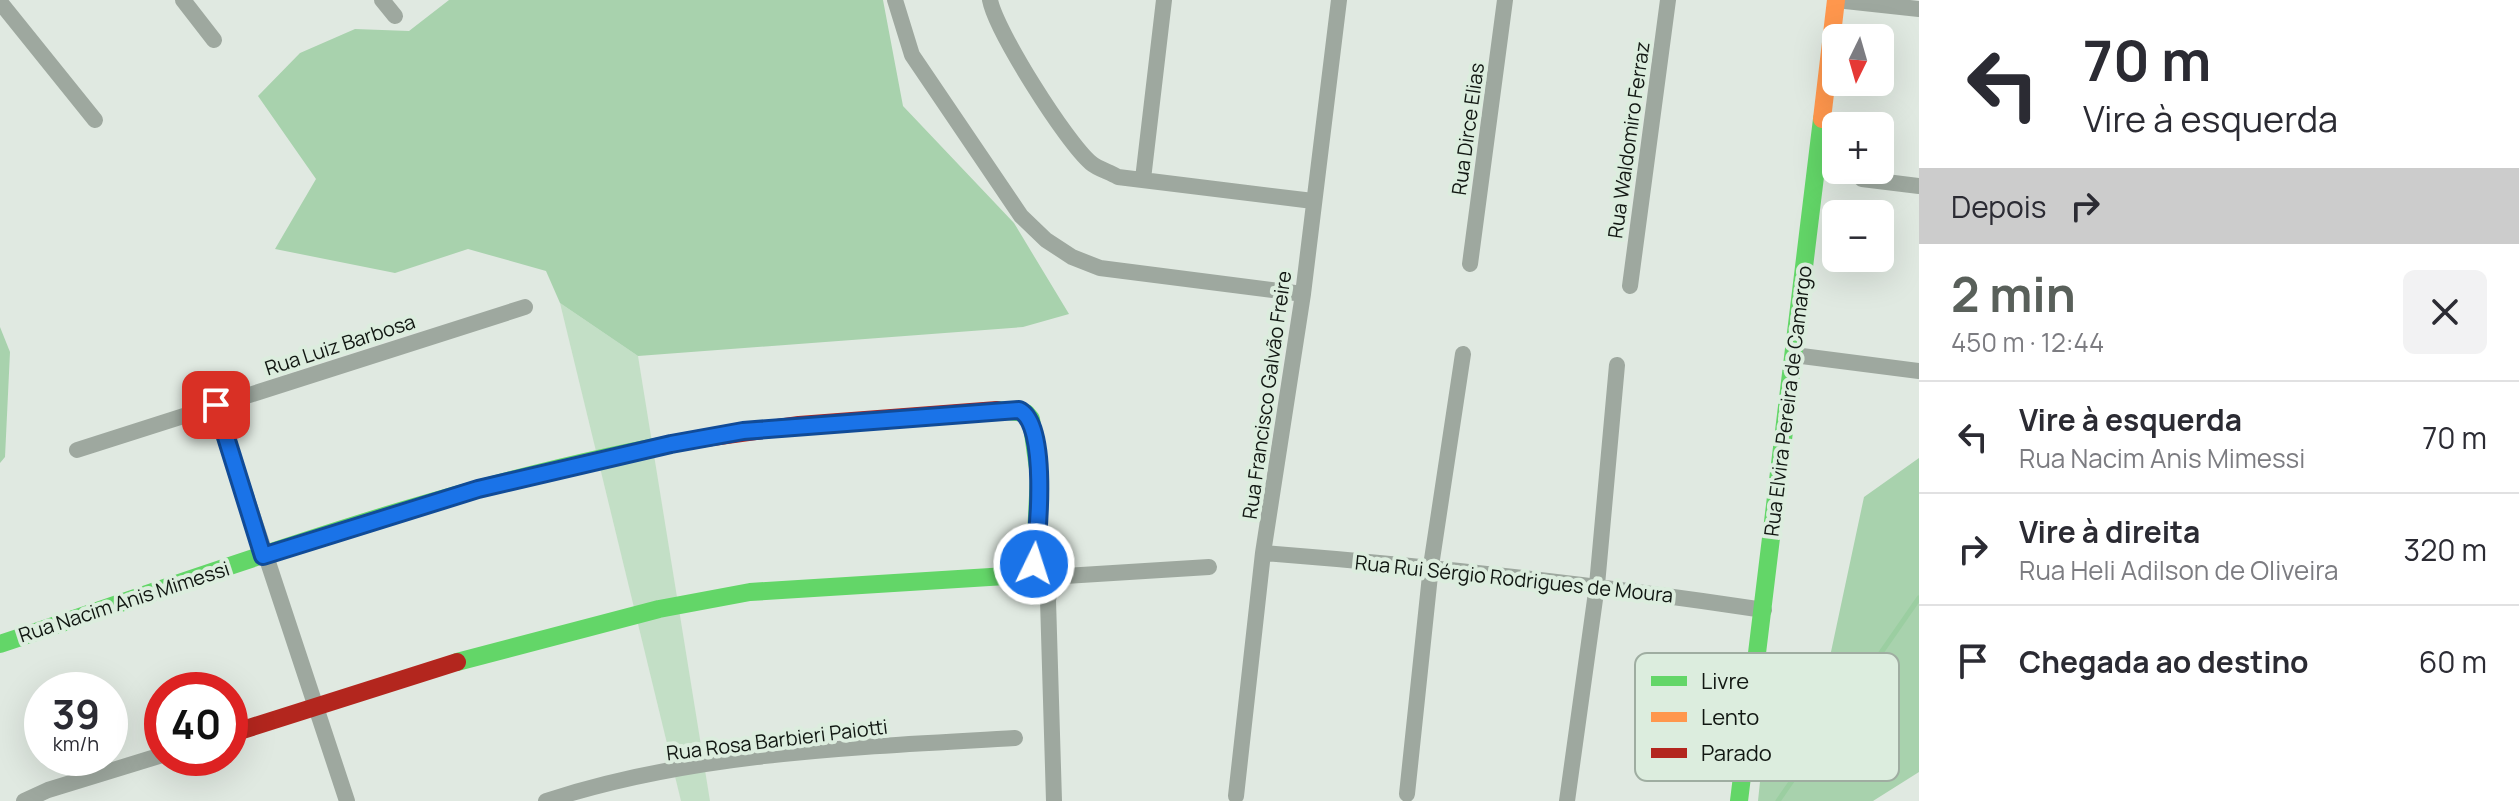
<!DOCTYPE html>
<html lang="pt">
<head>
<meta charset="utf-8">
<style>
  body { margin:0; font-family:Manrope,sans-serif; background:#f2f2f3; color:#2b2b33; height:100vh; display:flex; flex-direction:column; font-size:30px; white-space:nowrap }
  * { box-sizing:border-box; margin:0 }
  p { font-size:26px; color:#7c7c81 }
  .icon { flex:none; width:44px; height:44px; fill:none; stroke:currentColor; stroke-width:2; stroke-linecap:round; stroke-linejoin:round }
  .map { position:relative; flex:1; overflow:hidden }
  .drawer { display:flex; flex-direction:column; background:#fff; width:600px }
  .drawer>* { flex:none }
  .top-card { background:#fff; color:#2b2b33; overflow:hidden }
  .needle { width:52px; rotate:185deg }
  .tools { position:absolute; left:1822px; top:24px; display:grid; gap:16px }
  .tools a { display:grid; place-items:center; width:72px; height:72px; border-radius:12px; background:#fff; box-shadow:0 8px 32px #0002; font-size:40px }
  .speed { position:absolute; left:24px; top:672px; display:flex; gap:16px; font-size:40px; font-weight:700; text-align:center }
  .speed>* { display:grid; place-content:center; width:104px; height:104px; border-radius:50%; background:#fff; box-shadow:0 8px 32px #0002; line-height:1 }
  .speed small { font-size:20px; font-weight:400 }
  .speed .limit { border:12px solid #d22; background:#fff; color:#111 }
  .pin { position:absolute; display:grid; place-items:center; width:68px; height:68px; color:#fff; margin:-34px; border-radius:16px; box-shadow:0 4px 12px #0006 }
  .me { position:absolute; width:88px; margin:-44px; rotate:4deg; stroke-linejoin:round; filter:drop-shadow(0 0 6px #0008) }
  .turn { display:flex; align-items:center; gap:28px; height:168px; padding:0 32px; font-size:36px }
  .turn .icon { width:104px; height:104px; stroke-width:2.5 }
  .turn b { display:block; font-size:56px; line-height:68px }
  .then { display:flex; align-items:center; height:76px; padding:0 32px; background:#0003; gap:16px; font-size:30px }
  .round { display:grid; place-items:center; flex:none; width:84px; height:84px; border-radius:12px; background:#f2f2f3 }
  .summary { display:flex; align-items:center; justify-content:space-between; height:136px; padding:0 32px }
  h1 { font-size:48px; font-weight:700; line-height:60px; color:#59605a }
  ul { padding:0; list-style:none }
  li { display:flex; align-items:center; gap:24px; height:112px; padding:0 32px; border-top:2px solid #e1e1e2 }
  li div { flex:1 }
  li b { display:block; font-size:30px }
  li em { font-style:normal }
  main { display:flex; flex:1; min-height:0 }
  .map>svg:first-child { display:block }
  .green { fill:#c3dfc6 }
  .forest { fill:#a8d2ad }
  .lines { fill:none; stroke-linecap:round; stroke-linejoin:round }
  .stream { stroke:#9bcea1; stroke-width:5 }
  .street { stroke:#9ea89f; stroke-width:16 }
  .fast { stroke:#63d668; stroke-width:18 }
  .slow { stroke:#ff974d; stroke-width:18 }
  .jam { stroke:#b3261e; stroke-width:18 }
  .route-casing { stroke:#114b97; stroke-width:20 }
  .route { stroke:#1a73e8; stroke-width:14 }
  .labels { text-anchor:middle; stroke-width:8; stroke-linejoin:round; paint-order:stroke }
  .street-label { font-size:20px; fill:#111712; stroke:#dcedde }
  .key { fill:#dcedde; stroke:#9fada1; stroke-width:2 }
  .key-label { font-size:22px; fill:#111712 }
</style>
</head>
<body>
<main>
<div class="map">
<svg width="1919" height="801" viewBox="0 0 1919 801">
  <rect width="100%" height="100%" fill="#e0e9e1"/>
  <path class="green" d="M560 303 638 356 710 801H681Z"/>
  <path class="forest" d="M449 0H883L903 106 1014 223 1069 314 1023 327 638 356 560 303 546 271 468 249 395 273 275 249 316 179 258 96 300 53 355 29 409 31Z
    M0 327 10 352 5 457 0 463Z
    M1919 458V772L1873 801H1758L1769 695 1808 701 1825 680 1864 497Z"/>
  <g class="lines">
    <path class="stream" d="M1778 801 1919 598"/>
    <path class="street" d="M183 0 214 40
      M382 0 395 16
      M895 0 912 55 1021 216 1046 240 1072 257 1100 268 1303 294
      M990 0C996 31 1066 142 1091 163 1098 169 1110 172 1118 177L1313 201
      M1836 0 1919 9
      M0 2 95 120
      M1143 179 1164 0
      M1862 179 1919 186
      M1470 264 1505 0
      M1630 286 1668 0
      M1794 355 1919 371
      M216 405 347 801
      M77 450 525 307
      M1263 553C1432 566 1597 585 1764 610
      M1407 794 1431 566 1463 354
      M1236 796 1263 553 1303 294 1339 0
      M24 801 48 790 162 755
      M546 801C695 752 860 747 1015 738
      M1054 801 1048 600 1051 586 1065 576 1209 567
      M1567 801 1597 585 1617 365"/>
    <path class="fast" d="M0 644C229 567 459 480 698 439
      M457 662 659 609 750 592 1022 575 1034 564 1035 556 1039 476 1031 419 1026 413 997 410
      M1739 801 1822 119"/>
    <path class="slow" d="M1822 119 1836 0"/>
    <path class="jam" d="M698 439 799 425 997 410
      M230 734 457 662"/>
  </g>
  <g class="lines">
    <defs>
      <path id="route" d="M216 405 263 556 478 489 671 444 743 431 1019 410C1049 423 1038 534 1034 564"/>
    </defs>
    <use href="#route" class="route-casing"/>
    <use href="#route" class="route"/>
  </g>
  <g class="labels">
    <g class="street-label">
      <text transform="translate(1468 129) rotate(-82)" y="7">Rua Dirce Elias</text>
      <text transform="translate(1629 140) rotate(-82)" y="7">Rua Waldomiro Ferraz</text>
      <text transform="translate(340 345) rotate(-18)" y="7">Rua Luiz Barbosa</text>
      <text transform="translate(1267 395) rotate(-82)" y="7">Rua Francisco Galvão Freire</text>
      <text transform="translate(1788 401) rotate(-83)" y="7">Rua Elvira Pereira de Camargo</text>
      <text transform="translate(1514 579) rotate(6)" y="7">Rua Rui Sérgio Rodrigues de Moura</text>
      <text transform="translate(124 602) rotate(-18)" y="7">Rua Nacim Anis Mimessi</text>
      <text transform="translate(777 740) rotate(-7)" y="7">Rua Rosa Barbieri Paiotti</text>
    </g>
  </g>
  <rect x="1635" y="653" width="264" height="128" rx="12" class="key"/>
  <rect x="1651" y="676" width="36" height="10" fill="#63d668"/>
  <rect x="1651" y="712" width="36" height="10" fill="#ff974d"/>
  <rect x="1651" y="748" width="36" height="10" fill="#b3261e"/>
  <g class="key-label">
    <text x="1701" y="689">Livre</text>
    <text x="1701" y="725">Lento</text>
    <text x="1701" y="761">Parado</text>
  </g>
</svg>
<div class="tools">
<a><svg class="needle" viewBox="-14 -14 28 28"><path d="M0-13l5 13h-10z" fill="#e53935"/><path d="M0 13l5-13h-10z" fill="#7c7c81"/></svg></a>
<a>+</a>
<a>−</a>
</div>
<div class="speed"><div>39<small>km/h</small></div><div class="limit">40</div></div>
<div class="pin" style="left:216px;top:405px;background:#d93025"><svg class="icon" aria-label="arrive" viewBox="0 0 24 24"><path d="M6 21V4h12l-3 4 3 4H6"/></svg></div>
<svg class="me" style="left:1034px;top:564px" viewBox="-20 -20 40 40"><circle r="17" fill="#1a73e8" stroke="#fff" stroke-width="3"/><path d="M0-11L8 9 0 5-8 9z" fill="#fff"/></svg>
</div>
<section class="drawer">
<div class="top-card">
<div class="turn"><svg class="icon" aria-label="left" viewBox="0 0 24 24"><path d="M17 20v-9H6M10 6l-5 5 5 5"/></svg><div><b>70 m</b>Vire à esquerda</div></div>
<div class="then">Depois<svg class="icon" aria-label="right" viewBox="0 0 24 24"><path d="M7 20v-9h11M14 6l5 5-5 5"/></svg></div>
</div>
<div class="summary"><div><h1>2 min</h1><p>450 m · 12:44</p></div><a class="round"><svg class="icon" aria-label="close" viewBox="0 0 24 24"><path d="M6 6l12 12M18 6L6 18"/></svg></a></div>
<ul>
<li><svg class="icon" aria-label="left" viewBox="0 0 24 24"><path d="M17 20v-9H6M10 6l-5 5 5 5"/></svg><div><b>Vire à esquerda</b><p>Rua Nacim Anis Mimessi</p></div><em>70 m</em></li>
<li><svg class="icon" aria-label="right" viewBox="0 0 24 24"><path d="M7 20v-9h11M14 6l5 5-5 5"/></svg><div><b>Vire à direita</b><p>Rua Heli Adilson de Oliveira</p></div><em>320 m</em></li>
<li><svg class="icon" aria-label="arrive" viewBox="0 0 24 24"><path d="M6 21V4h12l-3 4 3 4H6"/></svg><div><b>Chegada ao destino</b></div><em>60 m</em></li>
</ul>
</section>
</main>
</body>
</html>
